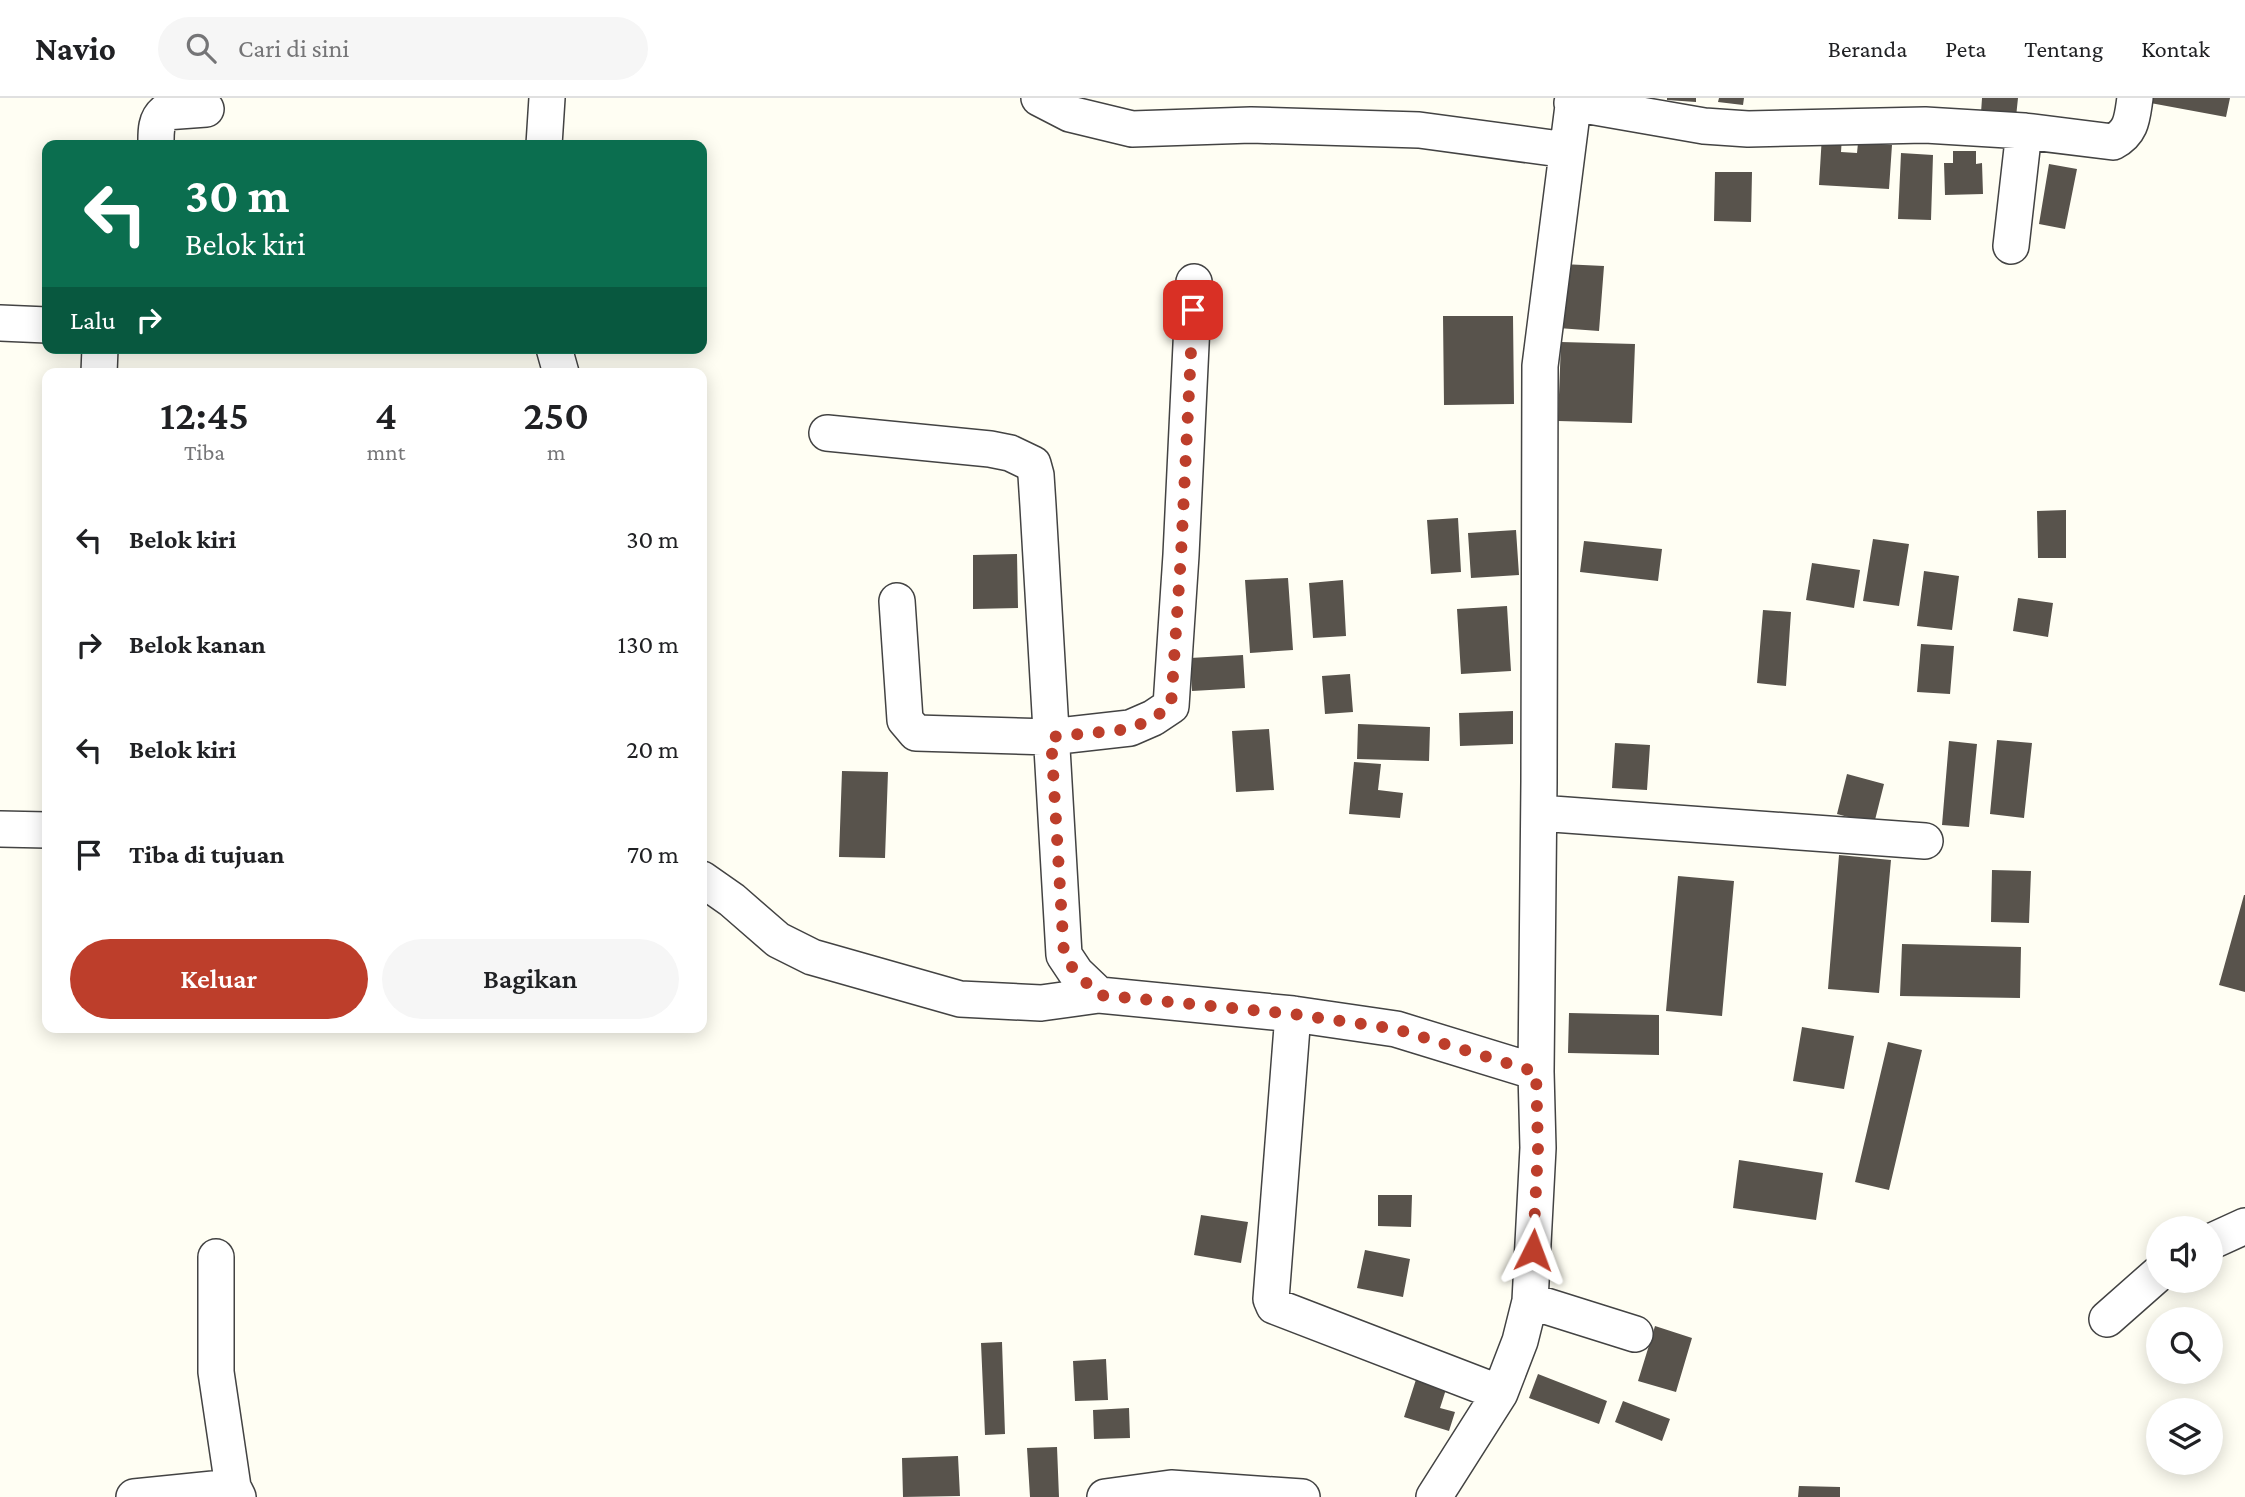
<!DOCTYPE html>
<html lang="id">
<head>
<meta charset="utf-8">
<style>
  body { margin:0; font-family:"Crimson Pro",serif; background:#f6f6f6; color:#202124; height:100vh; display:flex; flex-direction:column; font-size:26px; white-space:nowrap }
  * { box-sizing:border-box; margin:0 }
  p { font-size:23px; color:#757577 }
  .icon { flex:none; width:38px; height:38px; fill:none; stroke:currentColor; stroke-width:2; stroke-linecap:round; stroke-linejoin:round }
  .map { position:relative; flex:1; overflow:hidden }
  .drawer { position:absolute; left:42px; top:270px; width:665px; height:665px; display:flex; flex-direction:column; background:#fff; border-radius:14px; box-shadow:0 4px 18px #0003 }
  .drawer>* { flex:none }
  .guide { position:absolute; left:42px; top:42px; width:665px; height:214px; border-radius:14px; box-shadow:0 4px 18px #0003; background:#0b6e4f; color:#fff; overflow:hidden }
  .controls { position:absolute; left:2146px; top:1118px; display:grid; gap:14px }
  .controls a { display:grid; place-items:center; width:77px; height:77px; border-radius:50%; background:#fff; box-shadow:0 4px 18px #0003; font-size:35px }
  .pin { position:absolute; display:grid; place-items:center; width:60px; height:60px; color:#fff; margin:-30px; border-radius:14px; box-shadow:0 4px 10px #0006 }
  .me { position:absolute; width:77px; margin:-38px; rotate:3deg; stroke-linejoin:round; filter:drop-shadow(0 0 5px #0008) }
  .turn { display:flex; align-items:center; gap:24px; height:147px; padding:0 28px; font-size:32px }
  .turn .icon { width:91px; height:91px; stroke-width:2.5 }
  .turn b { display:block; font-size:49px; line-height:60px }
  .then { display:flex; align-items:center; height:66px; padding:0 28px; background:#0003; gap:14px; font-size:26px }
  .eta { display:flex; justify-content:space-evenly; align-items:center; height:119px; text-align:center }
  .eta b { font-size:42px; font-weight:600; line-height:49px }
  .action { display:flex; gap:14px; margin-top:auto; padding:14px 28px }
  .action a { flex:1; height:80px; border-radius:42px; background:#bd3e2b; color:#fff; font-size:28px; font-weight:600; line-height:80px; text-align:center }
  .action a+a { background:#f6f6f6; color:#202124 }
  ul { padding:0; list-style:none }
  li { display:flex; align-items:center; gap:21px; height:105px; padding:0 28px }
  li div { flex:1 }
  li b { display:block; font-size:26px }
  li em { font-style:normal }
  header { display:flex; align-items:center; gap:42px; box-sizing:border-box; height:98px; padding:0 35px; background:#fff; border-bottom:2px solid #e0e0e0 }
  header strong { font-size:33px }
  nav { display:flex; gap:38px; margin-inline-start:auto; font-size:24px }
  .search { width:490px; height:63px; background:#f6f6f6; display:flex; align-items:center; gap:18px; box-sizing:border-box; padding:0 24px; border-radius:38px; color:#757577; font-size:26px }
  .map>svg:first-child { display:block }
  .building { fill:#58534c }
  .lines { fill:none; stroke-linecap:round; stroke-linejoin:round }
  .minor-casing { stroke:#434343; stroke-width:38 }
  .minor { stroke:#fff; stroke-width:35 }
  .route { stroke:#bd3e2b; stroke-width:12; stroke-dasharray:0 21.6 }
</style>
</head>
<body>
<header>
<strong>Navio</strong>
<div class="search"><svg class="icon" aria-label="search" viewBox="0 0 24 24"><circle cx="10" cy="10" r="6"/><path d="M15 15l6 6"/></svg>Cari di sini</div>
<nav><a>Beranda</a><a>Peta</a><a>Tentang</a><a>Kontak</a></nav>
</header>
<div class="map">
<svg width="2245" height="1399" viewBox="0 0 2245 1399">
  <rect width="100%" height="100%" fill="#fffef3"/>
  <path class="building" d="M1667 0H1696V4L1667 2Z
    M1719 0H1744L1743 7 1718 4Z
    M1982 0H2018L2016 19 1981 15Z
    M2146 0H2230L2226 19 2145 4Z
    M1822 37 1842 39 1841 54 1857 55 1858 45 1892 47 1889 91 1819 87Z
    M1953 53H1976V66L1982 65 1983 96 1945 97 1944 65H1953Z
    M1901 55 1933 57 1931 122 1898 121Z
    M2049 66 2077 71 2065 131 2039 126Z
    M1715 74H1752L1751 124 1714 123Z
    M1562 166 1604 168 1599 233 1558 230Z
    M1443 218H1513L1514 306 1444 307Z
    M1561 244 1635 246 1632 325 1558 323Z
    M2066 412V460H2038L2037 413Z
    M1458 420 1461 474 1431 476 1427 422Z
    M1516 432 1519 477 1471 480 1468 435Z
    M1873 441 1909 446 1899 508 1863 503Z
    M1584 443 1662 451 1658 483 1580 474Z
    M1017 456 1018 510 973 511V457Z
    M1812 465 1860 472 1854 510 1806 502Z
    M1924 473 1959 478 1952 532 1917 528Z
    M1288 480 1293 552 1250 555 1245 482Z
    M1343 482 1346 538 1313 540 1309 485Z
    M2018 500 2053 505 2048 539 2013 533Z
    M1507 508 1511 573 1461 576 1457 511Z
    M1763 512 1791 514 1786 588 1757 585Z
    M1921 546 1954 548 1950 596 1917 594Z
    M1243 557 1245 590 1192 593 1190 560Z
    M1350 576 1353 614 1325 616 1322 578Z
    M1513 613V646L1460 648 1459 615Z
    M1358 626 1430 629 1429 663 1357 661Z
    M1269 631 1274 692 1236 694 1232 633Z
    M1997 642 2032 645 2024 720 1990 716Z
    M1949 643 1977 646 1969 729 1942 727Z
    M1615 645 1650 647 1647 692 1612 690Z
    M1354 664 1381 666 1378 692 1403 695 1400 720 1349 716Z
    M842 673 888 674 885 760 839 759Z
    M1847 676 1884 686 1874 726 1837 716Z
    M1839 757 1891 762 1879 895 1828 891Z
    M1992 772 2031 773 2029 825 1991 824Z
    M1678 778 1734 783 1722 918 1666 913Z
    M2244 797H2245V894L2219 887Z
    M1902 846 2021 849 2020 900 1900 898Z
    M1569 915 1659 917V957L1568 955Z
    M1802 929 1854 938 1844 991 1793 983Z
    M1888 944 1922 952 1889 1092 1855 1084Z
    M1739 1062 1823 1075 1816 1122 1733 1110Z
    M1378 1097H1412L1411 1129 1378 1128Z
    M1201 1117 1248 1124 1241 1165 1194 1157Z
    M1365 1152 1410 1161 1403 1199 1357 1190Z
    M1655 1228 1692 1240 1676 1294 1638 1283Z
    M1002 1244 1005 1336 985 1337 981 1245Z
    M1106 1261 1108 1302 1075 1303 1073 1263Z
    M1420 1269 1450 1279 1440 1310 1455 1314 1449 1333 1404 1319Z
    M1538 1276 1607 1303 1599 1326 1529 1300Z
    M1623 1303 1670 1321 1662 1343 1615 1324Z
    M1129 1310 1130 1340 1094 1341 1093 1312Z
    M1057 1349 1059 1399H1030L1027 1350Z
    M958 1358 960 1398 903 1399 902 1360Z
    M1799 1388 1840 1389V1399H1798Z"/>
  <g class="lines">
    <defs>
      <path id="minor" d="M1039 0 1070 16 1132 31 1251 27 1419 32 1567 52
        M1572 5 1704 28 1748 31 1925 27 2024 33 2113 44C2132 34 2132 20 2135 0
        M156 47C156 35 155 22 165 14L206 11
        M544 47 547 0
        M2011 148 2024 33
        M0 225 47 227
        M554 250 561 275
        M99 275 100 250
        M827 335 990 351 1010 355 1033 366 1036 377 1038 408 1064 857 1076 875 1099 897 1293 916 1396 931 1536 974
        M897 503 905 622 916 635 1050 639 1130 630 1153 620 1171 608 1181 457 1194 184
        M1539 715 1925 743
        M0 731 47 732
        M702 781 732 802 778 842 812 859 960 901 1041 905 1099 897
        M1293 916 1271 1201 1274 1208 1500 1295
        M2210 1144 2245 1128
        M216 1159V1274L233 1389 238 1399
        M1530 1203 1635 1236
        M2107 1221 2158 1176
        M134 1399 233 1389
        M1105 1399 1171 1390 1302 1399
        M1434 1399 1500 1295 1520 1243 1530 1203 1538 1050 1536 974 1539 684 1540 268 1574 0"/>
    </defs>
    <use href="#minor" class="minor-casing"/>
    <use href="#minor" class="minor"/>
  </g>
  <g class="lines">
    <path class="route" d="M1193 212 1181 457 1171 608 1153 620 1130 631 1051 639 1064 857 1076 875 1099 897 1293 916 1396 931 1536 974 1538 1050 1533 1152"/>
  </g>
</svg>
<div class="controls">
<a><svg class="icon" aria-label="sound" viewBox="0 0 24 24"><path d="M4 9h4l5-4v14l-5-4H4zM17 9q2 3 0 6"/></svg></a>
<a><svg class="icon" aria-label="search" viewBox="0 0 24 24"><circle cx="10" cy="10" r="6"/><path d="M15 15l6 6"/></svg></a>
<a><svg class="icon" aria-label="layers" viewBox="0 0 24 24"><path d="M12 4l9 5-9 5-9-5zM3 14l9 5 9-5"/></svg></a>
</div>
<div class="pin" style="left:1193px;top:212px;background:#d93025"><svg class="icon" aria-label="arrive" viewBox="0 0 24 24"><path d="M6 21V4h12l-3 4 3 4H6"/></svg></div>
<svg class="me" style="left:1533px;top:1152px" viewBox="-20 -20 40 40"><path d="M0-17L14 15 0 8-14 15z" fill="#bd3e2b" stroke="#fff" stroke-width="4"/></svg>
<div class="guide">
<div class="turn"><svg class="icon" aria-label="left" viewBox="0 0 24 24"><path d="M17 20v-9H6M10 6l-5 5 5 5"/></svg><div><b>30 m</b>Belok kiri</div></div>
<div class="then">Lalu<svg class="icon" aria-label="right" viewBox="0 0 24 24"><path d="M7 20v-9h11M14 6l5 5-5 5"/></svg></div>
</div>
<section class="drawer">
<div class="eta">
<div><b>12:45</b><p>Tiba</p></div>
<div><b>4</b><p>mnt</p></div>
<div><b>250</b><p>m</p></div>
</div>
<ul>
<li><svg class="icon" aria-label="left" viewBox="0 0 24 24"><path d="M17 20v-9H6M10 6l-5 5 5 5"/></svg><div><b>Belok kiri</b></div><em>30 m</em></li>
<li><svg class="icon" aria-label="right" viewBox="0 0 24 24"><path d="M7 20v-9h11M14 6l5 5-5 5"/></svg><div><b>Belok kanan</b></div><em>130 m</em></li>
<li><svg class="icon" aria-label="left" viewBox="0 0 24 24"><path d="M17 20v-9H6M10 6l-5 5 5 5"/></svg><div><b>Belok kiri</b></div><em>20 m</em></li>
<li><svg class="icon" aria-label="arrive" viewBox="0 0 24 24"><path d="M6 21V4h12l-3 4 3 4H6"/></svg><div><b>Tiba di tujuan</b></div><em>70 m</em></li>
</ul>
<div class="action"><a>Keluar</a><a>Bagikan</a></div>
</section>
</div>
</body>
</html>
